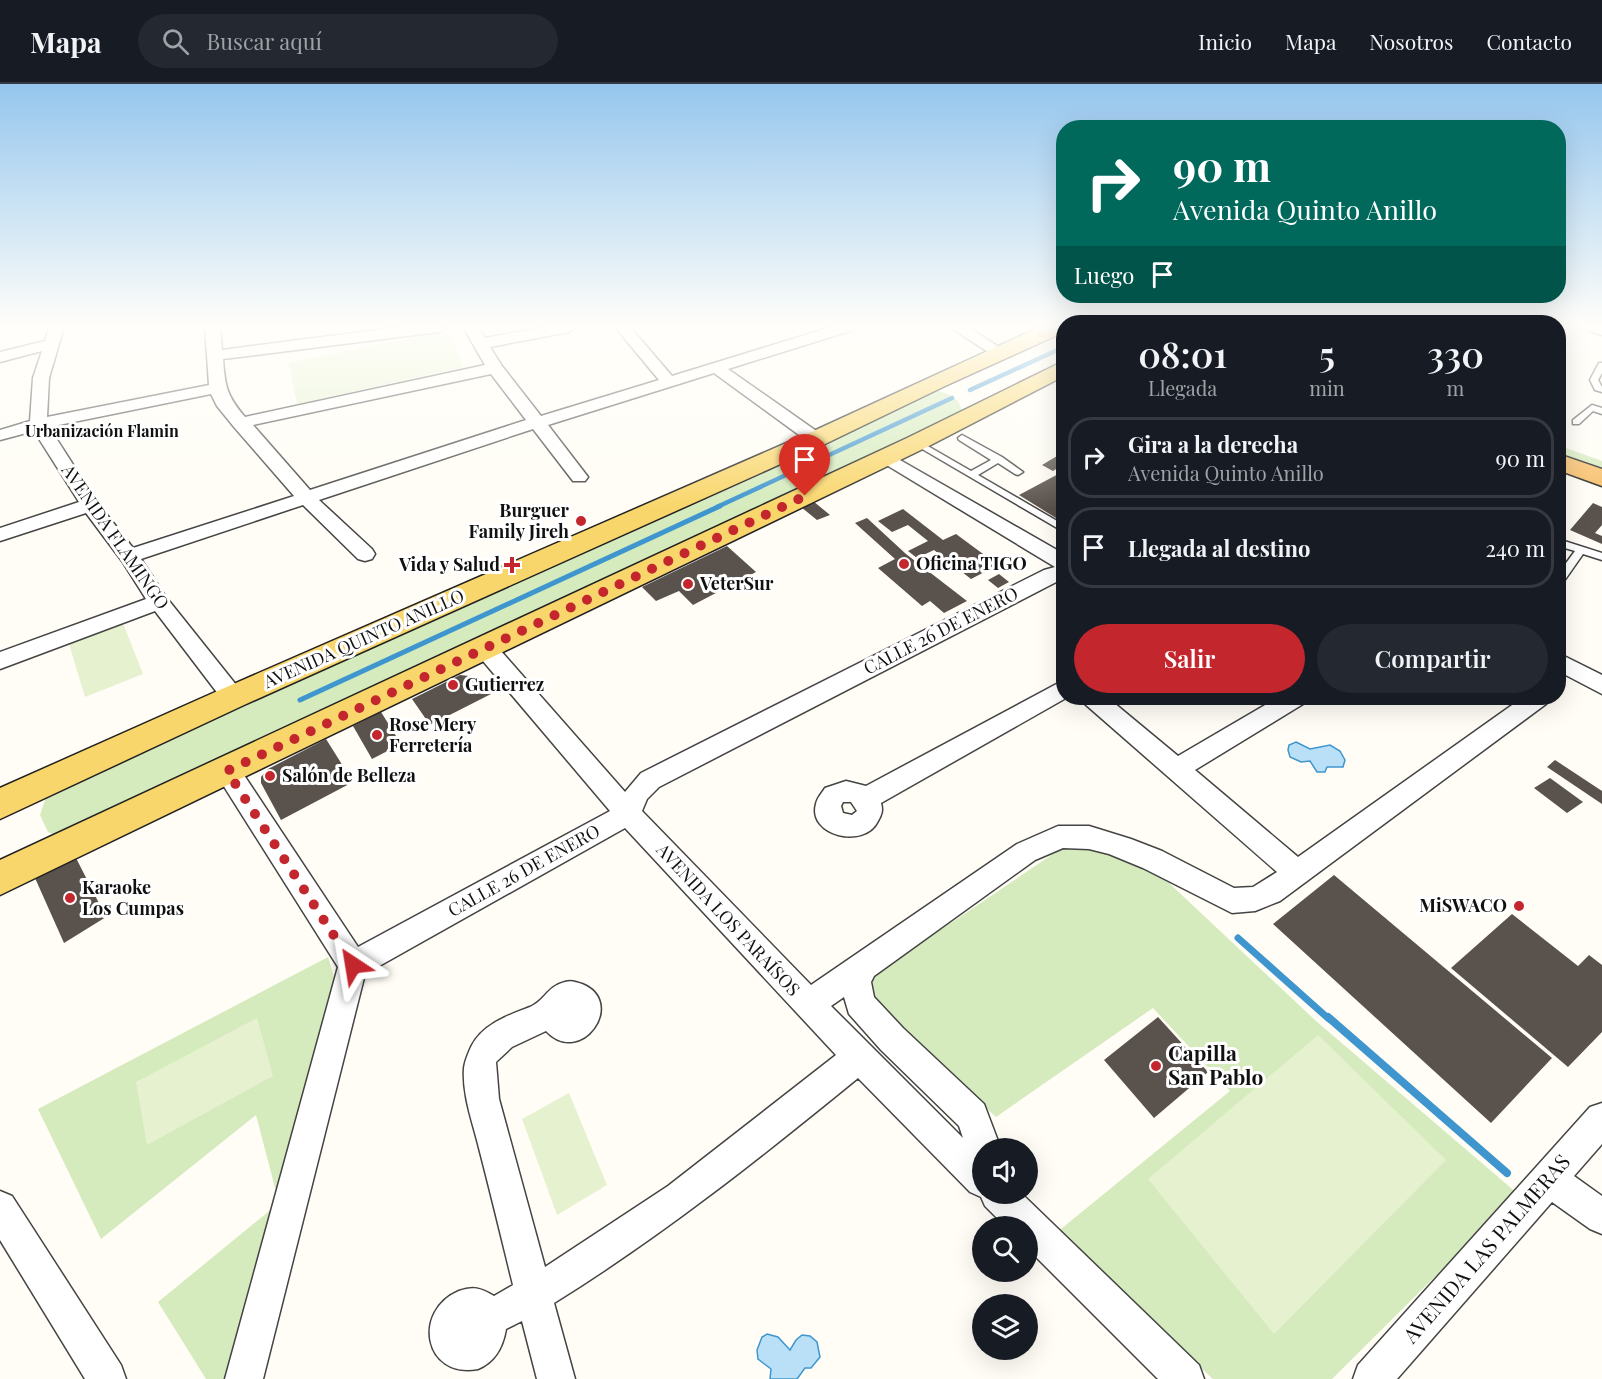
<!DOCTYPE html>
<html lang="es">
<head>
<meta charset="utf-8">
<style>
  body { margin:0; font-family:"Playfair Display",serif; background:#242831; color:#f1f3f6; height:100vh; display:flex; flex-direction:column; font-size:22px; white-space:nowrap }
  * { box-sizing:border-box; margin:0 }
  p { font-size:20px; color:#9ea1a6 }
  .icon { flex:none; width:33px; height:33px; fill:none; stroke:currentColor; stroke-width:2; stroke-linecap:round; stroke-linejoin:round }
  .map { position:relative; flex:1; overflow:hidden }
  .drawer { position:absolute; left:1056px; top:231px; width:510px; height:390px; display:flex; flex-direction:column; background:#171b24; border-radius:24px; box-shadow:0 6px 24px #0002 }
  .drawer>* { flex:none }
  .hud { position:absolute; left:1056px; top:36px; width:510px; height:183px; border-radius:24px; box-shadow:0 6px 24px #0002; background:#00695c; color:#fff; overflow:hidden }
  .buttons { position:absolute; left:972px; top:1054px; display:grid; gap:12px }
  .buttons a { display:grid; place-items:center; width:66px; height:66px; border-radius:50%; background:#171b24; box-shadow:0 6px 24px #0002; font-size:30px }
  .pin { position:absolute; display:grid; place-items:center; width:51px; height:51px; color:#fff; margin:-62px -26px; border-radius:50% 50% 50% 0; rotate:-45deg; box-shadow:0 0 6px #0007 }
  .pin .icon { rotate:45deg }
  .me { position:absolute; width:66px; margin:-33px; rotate:327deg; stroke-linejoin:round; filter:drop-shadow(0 0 4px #0008) }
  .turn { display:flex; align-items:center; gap:21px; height:126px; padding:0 18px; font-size:27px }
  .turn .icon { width:78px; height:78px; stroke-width:2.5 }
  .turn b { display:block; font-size:42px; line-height:51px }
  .then { display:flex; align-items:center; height:57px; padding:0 18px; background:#0003; gap:12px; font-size:22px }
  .eta { display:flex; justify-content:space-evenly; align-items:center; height:102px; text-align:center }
  .eta b { font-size:36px; font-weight:600; line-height:42px }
  .cta { display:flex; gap:12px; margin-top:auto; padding:12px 18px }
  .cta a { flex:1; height:69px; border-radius:36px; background:#c4262e; color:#fff; font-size:24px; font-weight:600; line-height:69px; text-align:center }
  .cta a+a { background:#242831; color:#f1f3f6 }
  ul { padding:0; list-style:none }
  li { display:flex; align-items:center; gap:18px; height:81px; margin:0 12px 9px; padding:0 6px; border:3px solid #363941; border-radius:24px }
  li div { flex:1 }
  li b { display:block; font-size:22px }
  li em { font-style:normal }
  header { display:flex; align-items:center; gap:36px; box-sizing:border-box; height:84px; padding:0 30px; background:#171b24; border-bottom:2px solid #363941 }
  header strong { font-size:28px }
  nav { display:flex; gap:33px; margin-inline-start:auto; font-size:21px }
  .search { width:420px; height:54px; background:#242831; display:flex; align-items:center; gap:15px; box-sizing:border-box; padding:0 21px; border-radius:33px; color:#9ea1a6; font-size:22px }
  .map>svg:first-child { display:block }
  .green { fill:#d5ebbd }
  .pitch { fill:#e6f2cf }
  .water { fill:#b9e0f7; stroke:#3f96cf; stroke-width:1.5 }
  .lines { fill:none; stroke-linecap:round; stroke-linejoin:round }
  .stream-far3 { stroke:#3f96cf; stroke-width:4.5 }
  .stream-far2 { stroke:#3f96cf; stroke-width:5 }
  .stream-far1 { stroke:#3f96cf; stroke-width:7 }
  .stream { stroke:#3f96cf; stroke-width:8 }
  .building { fill:#5a524d }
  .service-casing { stroke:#444; stroke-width:3 }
  .minor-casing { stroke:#444; stroke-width:3 }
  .primary-casing { stroke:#222; stroke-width:3 }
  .trunk-casing { stroke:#222; stroke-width:3 }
  .service { fill:#fff; fill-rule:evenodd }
  .minor { fill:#fff; fill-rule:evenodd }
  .primary { fill:#f9d66b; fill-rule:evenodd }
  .trunk { fill:#f7bc64; fill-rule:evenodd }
  .route { stroke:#c4262e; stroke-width:10; stroke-dasharray:0 18 }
  .poi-dot { fill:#c4262e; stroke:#fff; stroke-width:2 }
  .labels { text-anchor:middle; stroke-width:6; stroke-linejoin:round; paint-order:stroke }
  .far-neighbourhood-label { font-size:16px; font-weight:bold; fill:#111; stroke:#fff }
  .poi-label { font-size:18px; font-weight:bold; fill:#111; stroke:#fff; text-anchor:start }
  .street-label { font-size:18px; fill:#111; stroke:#fff }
  .near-poi-label { font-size:21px; font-weight:bold; fill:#111; stroke:#fff; text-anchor:start }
  .near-street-label { font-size:21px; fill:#111; stroke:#fff }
</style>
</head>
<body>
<header>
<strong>Mapa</strong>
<div class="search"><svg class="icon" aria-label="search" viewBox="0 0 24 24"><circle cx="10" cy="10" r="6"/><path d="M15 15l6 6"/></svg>Buscar aquí</div>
<nav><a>Inicio</a><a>Mapa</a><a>Nosotros</a><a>Contacto</a></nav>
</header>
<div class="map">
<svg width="1602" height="1295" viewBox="0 0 1602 1295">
  <rect width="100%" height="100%" fill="#fffdf5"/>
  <path class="green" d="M935 306C948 309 961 314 962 329L59 753 48 748 40 731 46 713 59 699Z
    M1558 361 1602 377V389L1559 372Z
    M1078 763C1110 767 1143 782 1169 799L1316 937 1518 1110 1332 1295H1213L1056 1149 1230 1007 1153 924 996 1033 872 919 868 902 876 887 945 843 1053 770 1065 764Z
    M328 873 335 896 234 1295H206L158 1218 279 1119 256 1031 101 1155 38 1025Z"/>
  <path class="pitch" d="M448 246 464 283 297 320 289 279Z
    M123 539 143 590 85 613 69 560Z
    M257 934 273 992 147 1061 136 998Z
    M1318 951 1446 1076 1274 1250 1148 1095Z
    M569 1009 607 1101 557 1131 522 1035Z"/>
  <path class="water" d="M1296 658 1310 665 1330 661 1340 667 1345 676 1343 683H1327L1325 688H1317L1310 677 1301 678 1290 673 1288 666 1289 661Z
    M767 1250 778 1253 790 1266 796 1256 802 1251 810 1252 817 1258 820 1273 811 1284H805L797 1295H770L771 1285 758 1275 757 1266 762 1253Z"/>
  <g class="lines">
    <path class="stream-far3" d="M970 306 1064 263
      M717 423 952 314"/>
    <path class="stream-far2" d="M300 616 720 422"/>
    <path class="stream-far1" d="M1238 854 1329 935"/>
    <path class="stream" d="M1328 933 1507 1089"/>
  </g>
  <path class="building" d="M1057 372 1064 376V380L1053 387 1042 381Z
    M1064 387V439L1019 411Z
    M813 417 830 431 817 436 801 423Z
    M1593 419 1602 423V441L1595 449 1602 452V460L1570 446Z
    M903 425 943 456 956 450 998 481 971 495 934 466 917 474 908 467 928 457 908 441 892 448 878 437Z
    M867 434 906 470 967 517 944 529 930 517 922 522 878 484 895 475 855 439Z
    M727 462 756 488 693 521 679 507 656 517 642 503Z
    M999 490 1009 498 998 504 988 496Z
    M460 591 478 593 491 610 430 641 412 615Z
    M381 628 401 660 372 675 353 642Z
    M326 655 353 698 281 736 261 699V693L268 685Z
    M1555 676 1602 707V720L1547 683Z
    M1550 694 1583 718 1567 729 1534 704Z
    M75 772 106 833 64 859 35 794Z
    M1334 791 1552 974 1491 1039 1273 840Z
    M1512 830 1578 882 1589 871 1602 881V948L1568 983 1451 884Z
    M1158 933 1208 988 1154 1034 1104 976Z"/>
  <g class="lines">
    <defs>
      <path id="service" d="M1599 279H1602V289L1598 296 1602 303V308L1595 306 1590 296Z
        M1592 321 1602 324V330L1593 327 1579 340H1573V336Z
        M962 351 1002 373 1023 388 1018 391 1015 390 998 379 978 391 1064 441V448L912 359 913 357H919L971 387 991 376 959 356 958 354Z
        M1558 455 1602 469V476L1583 470 1562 500 1558 501V490L1575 467 1558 462Z"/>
      <path id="minor" d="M49 243H64L49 294 47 333 209 301 205 243H220L222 266 400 243H446L439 248 223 275C225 303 227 312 245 333L485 281 463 243H478L485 254 543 243H576L569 248 490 263 502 282 541 332 659 296 615 243H630L672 292 831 243H855L853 246 728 285 822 351 825 355 822 359H810L714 289 548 341 588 393 585 397H573L533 345 319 416 372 465 375 470 372 475 365 477 358 475 303 421 141 475 166 513 241 607 245 613 241 619 233 622 225 619 155 527 0 585V568L146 515 122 477 86 429 0 457V444L79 418 34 347 0 356V346L30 337 33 294 42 267 0 278V268L45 257ZM491 290 526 336 310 406 253 341ZM211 310 217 322 234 343 294 412 133 464 97 418 49 343Z
        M950 243H968L1008 269 1006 272H994Z
        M1585 243H1602V251L1587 246Z
        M886 368 1064 470V494L659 703 647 715 642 727 811 901 1017 760 1058 742H1089L1131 755 1162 767 1234 804 1253 803 1277 788 1085 620 1082 614H1108L1178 672 1277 614H1306L1303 620 1195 686 1298 773 1522 614H1550L1546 620 1280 817 1255 827 1232 829 1143 784 1109 770 1089 765 1063 764 1035 776 874 892 871 898 874 913 903 944 984 1020 1001 1065H982V1110H1022L1199 1281 1204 1295H1158L1028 1165V1143H1006L985 1122 981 1113 970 1108 858 994C760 1074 662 1152 554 1219L575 1295H537L522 1237 506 1245C503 1263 495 1278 478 1285 424 1295 412 1227 459 1207 473 1202 481 1204 494 1212L513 1201C502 1156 491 1110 479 1064 473 1039 462 1011 464 984 465 976 468 970 471 963 482 940 509 931 530 923 546 916 546 903 565 898 571 896 576 898 582 900 627 918 581 984 546 947L512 963 496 978 499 1015 545 1183 668 1102 836 971 625 744 365 890 263 1295H225L338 883 218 693 215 686 218 679 227 676 236 679 358 863 610 727 477 570 474 564 477 558 485 556 493 558 625 708 641 689 1044 486 1055 483 880 377 877 373 880 369ZM844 913 849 930 881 966 959 1042 963 1054 831 922Z
        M1558 569 1602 591V610L1558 587Z
        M1064 596V614H1066L881 719C883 726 882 730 878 737 864 766 807 751 816 720 817 714 822 709 825 704L846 697 866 702ZM843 718H851L857 727 852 731 843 729 841 722Z
        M1602 1019V1060L1574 1092 1602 1112V1150L1590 1145 1552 1118 1397 1295H1353L1358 1281 1590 1023Z
        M0 1107 12 1112 121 1281 126 1295H85L0 1156Z"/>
      <path id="primary" d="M1040 243H1064V248L945 302 825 360 244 621 0 735V704L222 605 807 350Z
        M1064 277V292L925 364 0 811V776L907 354Z"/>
      <path id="trunk" d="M1040 243H1064V244C1057 253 1049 256 1039 253L1036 249Z
        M1558 370 1602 385V402L1558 386Z"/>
    </defs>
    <use href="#service" class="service-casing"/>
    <use href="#minor" class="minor-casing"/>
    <use href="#primary" class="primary-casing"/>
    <use href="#trunk" class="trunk-casing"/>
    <use href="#service" class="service"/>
    <use href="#minor" class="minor"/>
    <use href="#primary" class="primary"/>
    <use href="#trunk" class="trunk"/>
  </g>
  <linearGradient id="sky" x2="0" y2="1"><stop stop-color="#95c6ee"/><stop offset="0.57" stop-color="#fffefa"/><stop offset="1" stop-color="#fffefa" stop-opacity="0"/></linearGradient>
  <rect width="1602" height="425" fill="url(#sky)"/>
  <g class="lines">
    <path class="route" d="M353 881 227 687 805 412"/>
  </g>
  <g class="poi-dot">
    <circle cx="581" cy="437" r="6"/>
    <circle cx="904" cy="480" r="6"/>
    <path d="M509 472h6v6h6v6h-6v6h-6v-6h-6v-6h6z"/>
    <circle cx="688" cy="500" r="6"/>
    <circle cx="453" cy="601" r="6"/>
    <circle cx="377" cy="651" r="6"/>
    <circle cx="270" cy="692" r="6"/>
    <circle cx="70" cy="814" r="6"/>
    <circle cx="1519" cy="822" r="6"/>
    <circle cx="1156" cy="982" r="6"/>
  </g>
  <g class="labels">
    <g class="far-neighbourhood-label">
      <text x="102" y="353">Urbanización Flamin</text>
    </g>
    <g class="poi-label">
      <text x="569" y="433" text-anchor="end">Burguer<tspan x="569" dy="21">Family Jireh</tspan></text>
      <text x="916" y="486">Oficina TIGO</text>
      <text x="500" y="487" text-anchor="end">Vida y Salud</text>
      <text x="700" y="506">VeterSur</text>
      <text x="465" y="607">Gutierrez</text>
      <text x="389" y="647">Rose Mery<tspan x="389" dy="21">Ferretería</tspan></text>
      <text x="282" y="698">Salón de Belleza</text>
      <text x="82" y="810">Karaoke<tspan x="82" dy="21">Los Cumpas</tspan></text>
      <text x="1507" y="828" text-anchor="end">MiSWACO</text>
    </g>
    <g class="street-label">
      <text transform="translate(115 453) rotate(55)" y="6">AVENIDA FLAMINGO</text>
      <text transform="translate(941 547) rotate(-27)" y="6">CALLE 26 DE ENERO</text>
      <text transform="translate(364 555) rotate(-24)" y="6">AVENIDA QUINTO ANILLO</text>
      <text transform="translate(524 787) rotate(-29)" y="6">CALLE 26 DE ENERO</text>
      <text transform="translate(728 836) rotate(47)" y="6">AVENIDA LOS PARAÍSOS</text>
    </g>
    <g class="near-poi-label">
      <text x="1168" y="977">Capilla<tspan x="1168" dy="24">San Pablo</tspan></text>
    </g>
    <g class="near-street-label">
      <text transform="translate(1487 1165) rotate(-49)" y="7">AVENIDA LAS PALMERAS</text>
    </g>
  </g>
</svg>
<div class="buttons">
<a><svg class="icon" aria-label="sound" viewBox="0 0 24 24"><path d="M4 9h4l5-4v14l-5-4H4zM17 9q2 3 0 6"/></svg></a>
<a><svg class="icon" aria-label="search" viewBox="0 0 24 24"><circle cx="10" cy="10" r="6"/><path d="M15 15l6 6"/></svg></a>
<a><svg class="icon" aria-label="layers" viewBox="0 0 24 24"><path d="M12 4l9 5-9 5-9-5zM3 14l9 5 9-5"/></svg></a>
</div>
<div class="pin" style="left:805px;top:412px;background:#d93025"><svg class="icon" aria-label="arrive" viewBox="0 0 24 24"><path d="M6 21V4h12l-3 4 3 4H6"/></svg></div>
<svg class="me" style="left:353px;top:881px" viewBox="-20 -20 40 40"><path d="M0-17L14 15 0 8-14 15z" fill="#c4262e" stroke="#fff" stroke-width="4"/></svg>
<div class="hud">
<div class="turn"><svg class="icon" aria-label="right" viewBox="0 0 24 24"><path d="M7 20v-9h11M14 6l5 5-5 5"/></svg><div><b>90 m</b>Avenida Quinto Anillo</div></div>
<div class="then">Luego<svg class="icon" aria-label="arrive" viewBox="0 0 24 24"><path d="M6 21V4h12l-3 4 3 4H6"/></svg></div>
</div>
<section class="drawer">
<div class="eta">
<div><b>08:01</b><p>Llegada</p></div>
<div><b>5</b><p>min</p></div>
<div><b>330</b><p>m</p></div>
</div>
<ul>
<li><svg class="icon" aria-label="right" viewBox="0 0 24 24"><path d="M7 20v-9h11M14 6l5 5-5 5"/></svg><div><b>Gira a la derecha</b><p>Avenida Quinto Anillo</p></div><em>90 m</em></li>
<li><svg class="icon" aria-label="arrive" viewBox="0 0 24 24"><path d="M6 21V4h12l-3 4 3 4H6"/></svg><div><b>Llegada al destino</b></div><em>240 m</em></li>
</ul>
<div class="cta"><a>Salir</a><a>Compartir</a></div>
</section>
</div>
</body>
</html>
